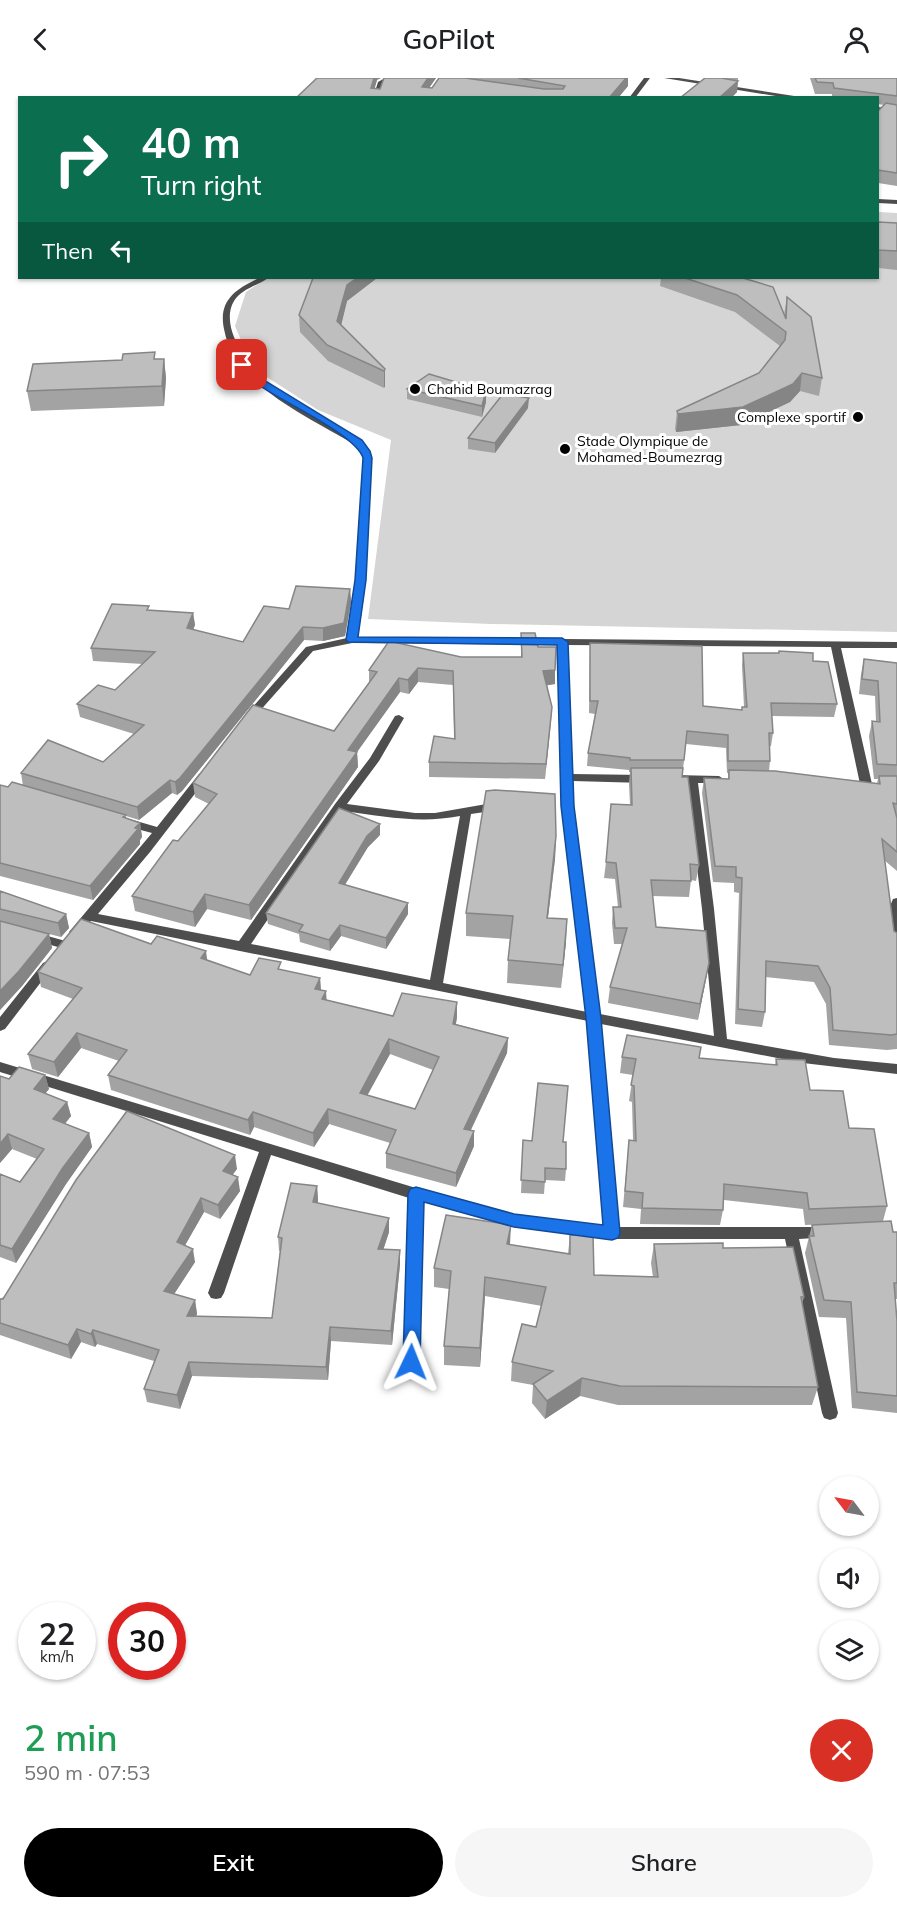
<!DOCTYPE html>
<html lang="en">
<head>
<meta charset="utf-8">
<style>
  body { margin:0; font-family:Mulish,sans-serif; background:#f6f6f6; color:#202124; height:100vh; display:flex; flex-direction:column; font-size:22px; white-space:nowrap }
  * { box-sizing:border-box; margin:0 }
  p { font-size:20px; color:#757577 }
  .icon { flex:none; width:33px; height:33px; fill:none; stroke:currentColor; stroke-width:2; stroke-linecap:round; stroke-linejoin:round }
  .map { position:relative; height:1621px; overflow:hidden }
  .panel { display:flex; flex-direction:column; background:#fff; flex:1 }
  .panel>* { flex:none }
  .guide { position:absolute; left:18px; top:18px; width:861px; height:183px; border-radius:0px; box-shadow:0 2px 4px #0004; background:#0b6e4f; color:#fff; overflow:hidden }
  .needle { width:39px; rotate:302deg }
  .buttons { position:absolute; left:819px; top:1398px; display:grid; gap:12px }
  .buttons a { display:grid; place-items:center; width:60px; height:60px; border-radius:50%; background:#fff; box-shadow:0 2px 4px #0004; font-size:30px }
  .speed { position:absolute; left:18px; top:1524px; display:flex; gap:12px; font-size:30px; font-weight:700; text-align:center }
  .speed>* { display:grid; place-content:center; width:78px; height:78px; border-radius:50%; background:#fff; box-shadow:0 2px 4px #0004; line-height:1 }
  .speed small { font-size:15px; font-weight:400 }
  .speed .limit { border:9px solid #d22; background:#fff; color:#111 }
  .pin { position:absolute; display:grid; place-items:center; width:51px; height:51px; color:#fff; margin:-26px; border-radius:12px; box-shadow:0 3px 9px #0006 }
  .me { position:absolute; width:66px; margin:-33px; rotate:2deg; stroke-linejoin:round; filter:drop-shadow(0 0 4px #0008) }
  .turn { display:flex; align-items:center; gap:21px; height:126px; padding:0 24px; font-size:27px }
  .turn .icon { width:78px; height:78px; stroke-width:2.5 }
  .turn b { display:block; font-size:42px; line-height:51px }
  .then { display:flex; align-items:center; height:57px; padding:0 24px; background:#0003; gap:12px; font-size:22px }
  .round { display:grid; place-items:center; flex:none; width:63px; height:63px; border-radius:32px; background:#f6f6f6 }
  .headline { display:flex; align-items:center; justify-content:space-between; height:102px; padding:0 24px }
  h1 { font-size:36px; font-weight:600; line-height:45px; color:#1e9e55 }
  .primary-button { display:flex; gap:12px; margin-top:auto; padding:12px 24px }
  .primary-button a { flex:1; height:69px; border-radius:36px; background:#000; color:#fff; font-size:24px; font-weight:600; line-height:69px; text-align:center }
  .primary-button a+a { background:#f6f6f6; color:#202124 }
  header { display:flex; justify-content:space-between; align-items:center; height:78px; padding:0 24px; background:#fff; font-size:27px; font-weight:600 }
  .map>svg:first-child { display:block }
  .green { fill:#d5d5d5 }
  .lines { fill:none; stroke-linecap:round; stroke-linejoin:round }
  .minor { fill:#4e4e4e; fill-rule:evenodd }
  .wall { fill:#a3a3a3; fill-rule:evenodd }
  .shaded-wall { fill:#858585 }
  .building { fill:#bebebe; stroke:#858585; stroke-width:1.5; fill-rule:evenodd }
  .route { fill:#1a73e8; stroke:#114b97; stroke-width:1.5 }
  .poi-dot { fill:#000; stroke:#fff; stroke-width:2 }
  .labels { text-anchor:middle; stroke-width:6; stroke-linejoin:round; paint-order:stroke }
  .far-poi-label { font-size:14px; fill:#000; stroke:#fff; text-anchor:start }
</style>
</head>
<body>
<header><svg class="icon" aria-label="back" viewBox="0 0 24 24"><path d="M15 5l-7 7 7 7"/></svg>GoPilot<svg class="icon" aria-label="person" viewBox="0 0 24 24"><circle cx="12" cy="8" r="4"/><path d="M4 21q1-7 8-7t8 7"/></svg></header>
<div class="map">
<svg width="897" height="1621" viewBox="0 0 897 1621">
  <rect width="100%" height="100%" fill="#fff"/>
  <path class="green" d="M878 134 897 135V554L491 546 368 541 391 362 318 332 253 290 235 248 246 214 267 200H878Z"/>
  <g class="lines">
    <path class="minor" d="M385 0H392L384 5 379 20H373L378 4Z
      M644 0H650L635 20H629Z
      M664 0H679L807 20H788Z
      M878 29 897 32V36L878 33Z
      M878 121 897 122V126L878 125Z
      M259 200H268C257 208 241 211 234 223 227 234 230 249 234 259 255 312 316 335 361 363L370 373 372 380 364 518 358 559 897 564V570H841L872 706 866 710 860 706 831 569 567 567 572 696 644 697 650 701 644 705 573 703 574 727 600 936 714 958 702 831 687 705H673L667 701 673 697 719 698 725 702 723 705H698L714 831 727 961 834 980 897 986V996L803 985 601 946 619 1149H825L830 1151 832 1155 830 1159 799 1161 838 1335 836 1340 830 1342 824 1340 822 1335 785 1161H612L514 1148 423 1124 420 1284 418 1289 412 1291 406 1289 404 1284 409 1120 271 1077 224 1215 221 1220 216 1221 211 1220 208 1215 259 1074 0 994V984L416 1110 514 1136 604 1148 588 943 91 843 79 857H71L69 854 152 755 122 747 120 744 122 741 126 740 157 749 199 696 203 694 209 698 207 700 150 774 98 836 239 863 335 726 370 680 395 638 399 637 404 640 379 683 347 726 415 735H435L498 724 504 728 498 732 471 736 443 905 587 934 562 727 557 567 352 565 313 573 251 643H243L242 641 306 569 347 560 354 518 364 380 362 374 355 367C310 339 234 308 224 251 218 222 236 211 259 200ZM342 733C383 738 419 746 460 738L430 902 251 866Z
      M897 820V871L891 867 887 835 893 821Z
      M37 855 69 864 71 867 65 871 33 862 31 859 33 856Z
      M47 883 51 885 53 888 51 891 5 951 0 953V939L43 885Z"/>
  </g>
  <path class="wall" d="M384 0H436L429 10H432L439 0H628V8L618 20H296L377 2 374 11H380Z
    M705 0H738L737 14 731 20H680Z
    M810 0H897V108L878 105V33L884 27 878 26V20H832V16H815Z
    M878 144 897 145V192L878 190Z
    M313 200H377L347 223 341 247 385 291V308L384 310 328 283 300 254 299 237Z
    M661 200H743L784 237 787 219 822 300 819 318 800 313 790 324 741 347 676 354 675 351 677 333 759 295 780 268 735 234 660 208Z
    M164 281 166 300 164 328 31 333 27 313 122 282Z
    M407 311 486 313V324L482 339 407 321Z
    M528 330 495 375 468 371V360Z
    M350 511 351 524 345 558 323 563 304 562 182 713 177 717 172 715 139 742 126 738V740L140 745 142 759 140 762V766L93 822 0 798V707L8 709 23 708 21 695 103 684 134 656 80 639 77 626 115 612 143 586 93 583 91 570 149 532 193 535 195 547 193 552 243 564 289 531Z
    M521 555 538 569 555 606 547 607 552 629 545 701 429 699V684L454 661 453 607 418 604 409 616 400 614 357 674 358 689 251 842 207 831 195 849 135 833 132 818 209 726 195 719 193 705 334 653 369 605V592L461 579H521Z
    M590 565 703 628 742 632V629H744L742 587 743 575 813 583 837 626 834 639 772 638 773 655 771 668H770V683L769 693 877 705 878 701H874L869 658 872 643 876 644 875 618 859 616 861 596 864 581 897 585V793L884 782 894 853 897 855V971L887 972 829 967 826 926 814 904 765 899V934L762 949 735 946 739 815 734 814V805L713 804 702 715 704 700 728 701V695H727L726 670 686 666 682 699 699 787 696 803 691 802 689 819 652 818 656 849 709 885 706 901 698 942 608 925 610 909 622 866H614L612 845 613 829H618L615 801 604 800 606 784 630 727 629 706 630 694H629V692L587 688 588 675 595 636 589 635Z
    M380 757 368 769 345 807 408 825V836L386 871 341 858 330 873 300 864 299 856 268 846 266 835Z
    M556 758 555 781 548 840 566 864 561 910 507 905 508 882 510 861 466 858V835Z
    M0 813 66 836 69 850 61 859 49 856 52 870 22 908 0 932Z
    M151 866 208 882 250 897 282 892 320 900 321 912 327 922 393 938 457 939 456 946 508 960 507 975 471 1052 474 1053V1068L456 1109 386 1090V1075L390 1065 329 1046 314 1069 254 1049 250 1057 111 1012 108 997 119 983 81 970 58 999 32 991 28 976 73 921 41 909 38 894ZM390 976 433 992 415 1031 367 1017Z
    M622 979 699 980 775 987 776 981 849 1050 887 1128 883 1143 893 1154H897V1221H895L897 1243V1335L852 1330 846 1240 819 1239 805 1175 812 1147 853 1145 805 1147 803 1131 724 1122 723 1132 720 1147 640 1146 641 1131 623 1129 629 1062H633L632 1024 629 1023 633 997 620 995Z
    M45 997 49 1011 45 1015 67 1024 71 1038 65 1046 89 1055 92 1069 66 1106 16 1185 0 1179V1096L20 1104 37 1081 12 1071 0 1085V998L9 1001Z
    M523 1062 563 1064 566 1091 565 1103 545 1102 544 1116 521 1115Z
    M237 1091 232 1097 240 1113 220 1141 204 1134 185 1167 195 1184 174 1216 195 1222 197 1236 196 1238 272 1240 280 1173H279L278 1159 317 1108 318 1122V1125L389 1140V1154L383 1172H400V1186L392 1267 331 1263 328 1302 192 1298 180 1331 147 1324 144 1311 154 1283 97 1266 95 1269 81 1264 71 1281 0 1257V1221Z
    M570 1157 594 1197 653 1199 651 1185 654 1166 723 1170 804 1219 802 1226 818 1309 812 1327H618L580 1318 545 1341 532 1325 533 1307 511 1303 512 1284 536 1249 542 1228 485 1218 480 1289 444 1287V1268L449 1211 434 1209V1190L510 1167 568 1176Z"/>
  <path class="shaded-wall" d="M374 0H381L377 2 372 20 371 10Z
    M428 0H436L422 20V9Z
    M626 0H628V8L618 20H609Z
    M738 3 737 14 731 20H719Z
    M357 200H377L347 223 338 260 337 243 347 207Z
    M164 281 166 300 164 328 162 308Z
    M385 291V308L384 310V293Z
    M802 295 800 313 790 324 741 347 676 354 678 336Z
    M486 313V324L482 339V328Z
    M529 320 528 330 495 375V365Z
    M350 511 351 524 345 558 323 563V550Z
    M193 535 195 547 188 563 187 550Z
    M303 549 304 562 182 713 177 717 175 704Z
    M418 590V604L409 616 408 602Z
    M555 592V606L543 608V593Z
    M399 600 400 614 357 674 358 689 251 842 249 827 348 672Z
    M552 629 551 643 545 701 546 686Z
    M170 702 172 715 139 742 137 729Z
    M140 745 142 759 140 762V766L93 822 90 808Z
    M380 746V757L368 769 339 816V805L367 758Z
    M556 758 555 781 545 863 547 840Z
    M205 816 207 831 195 849 193 834Z
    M408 825V836L386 871V860Z
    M66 836 69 850 61 859 58 845Z
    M567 841 566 864 561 910Z
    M340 847 341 858 330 873 329 862Z
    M49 856 52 870 22 908 0 932V913Z
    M206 873 208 888 201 880Z
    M709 885 706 901 698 942 700 926Z
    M320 900 321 915 315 911Z
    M326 913 327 928 322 921Z
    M457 924V939L453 961V946Z
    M77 955 81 970 58 999 54 984Z
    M508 960 507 975 464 1066V1051Z
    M389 961 390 976 361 1029 360 1015Z
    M45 997 49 1011 38 1025 34 1011Z
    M67 1024 71 1038 57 1055 53 1041Z
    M328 1031 329 1046 314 1069 313 1055Z
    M253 1034 254 1049 250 1057 248 1042Z
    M474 1053V1068L456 1109V1095Z
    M89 1055 92 1069 66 1106 16 1185 12 1171 62 1091Z
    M8 1056 12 1071 0 1085V1066Z
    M235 1077 237 1091 225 1107 223 1093Z
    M238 1099 240 1113 220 1141 218 1127Z
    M317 1108 318 1122 315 1138 313 1124Z
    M201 1120 204 1134 179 1178 177 1164Z
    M389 1140V1154L379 1185 378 1171Z
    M511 1147 510 1166H507Z
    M193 1171 195 1184 167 1227 164 1213Z
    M400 1172V1186L392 1267 391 1253Z
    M485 1199V1218L480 1289V1270Z
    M195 1222 197 1236 189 1252 187 1238Z
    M330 1249 331 1263 328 1302 326 1289Z
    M77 1251 81 1264 71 1281 68 1267Z
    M93 1252 97 1266 95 1269 91 1256Z
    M189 1284 192 1298 180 1331 177 1317Z
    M582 1300 580 1318 545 1341 547 1323Z"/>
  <path class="building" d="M317 0H374L371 10 380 11 384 0H428L422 9 432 10 439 0H465L544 11H563L565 8 518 0H626L609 20H296Z
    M705 0H721L738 3 719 20H680Z
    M815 0H897V18L834 10 833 5 817 4Z
    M886 25 897 27V95L878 92V33Z
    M878 144 897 145V173L878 172Z
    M313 200H357L347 207 337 243 385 291 384 293 327 267 299 237Z
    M685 200H743L773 209 786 241 787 219 811 239 822 300 802 295 793 306 743 329 678 336 677 333 759 295 785 262 786 254 737 217Z
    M155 274 154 281H164L162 308 27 313 33 286 122 282 123 276Z
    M429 296 486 313 482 328 407 311Z
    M503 316 529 320 495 365 468 360Z
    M296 508 350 511 344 545 323 550 303 549 180 700 175 704 170 702 137 729 21 695 48 662 103 684 144 647 77 626 98 607 115 612 155 574 91 570 112 526 149 528 147 532 193 535 187 550 243 564 264 528 289 531Z
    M521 555H535L538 569H556L555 592 543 593 552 629 546 686 429 684 434 658 455 661 453 593 418 590 408 602 399 600 348 672 357 674 249 827 205 816 193 834 132 818 173 762 178 763 217 716 193 705 253 627 334 653 377 594 369 592 389 563 461 579H522Z
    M590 565 702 568 703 628 742 632V629H747L743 575H779V573L813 575V583L828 584 837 626 771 625 773 655H769L770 683H728V657L687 653 684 682H630V680L588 675 598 623H590Z
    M864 581 897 585V687L877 686 872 643 880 644 878 603 862 601Z
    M631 690H683L682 699H688L699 787 690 786 691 803 651 802 656 849 706 853 709 885 700 926 610 909 627 850H615L613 829H621L616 785 606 784 611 726 632 727Z
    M729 692 775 693 880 706 879 698H897V726L893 725 897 740V774L882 761 894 853 897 855V956L891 957 833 952 830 910 818 888 766 883 765 934 738 931 742 800 736 799V789L715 788 704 700 729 701Z
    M12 704 126 737 123 739 140 745 135 750 138 751 90 808 0 785V707L8 709Z
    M495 712 555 716 556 758 547 840 567 841 563 887 508 882 513 838 466 835 486 713Z
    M339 730 380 746 367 758 339 805 408 825 386 860 340 847 329 862 299 853 303 847 266 835Z
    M0 813 66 836 58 845 0 831Z
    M81 841 151 866 157 858 206 873 201 880 250 897 259 880 281 884 278 891 320 900 315 911 326 913 322 921 393 938 402 915 457 924 453 946 508 960 464 1051 474 1053 456 1095 386 1075 396 1052 328 1031 313 1055 253 1034 248 1042 108 997 127 972 77 955 54 984 28 976 82 910 38 894ZM389 961 439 979 415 1031 360 1015Z
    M0 843 49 856 19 893 0 913Z
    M627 957 701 969 699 980 777 987 776 981 805 982 810 1012 843 1013 849 1050 874 1051 887 1128 809 1131 807 1115 724 1106 723 1132 642 1130 643 1115 625 1113 629 1062 636 1063 634 1008 631 1007 636 981 622 979Z
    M19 989 45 997 34 1011 67 1024 53 1041 89 1055 62 1091 12 1171 0 1167V1096L20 1104 44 1071 8 1056 0 1066V998L9 1001Z
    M538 1005 568 1008 563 1064H566V1091L545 1090V1104L521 1102 523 1062 532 1063Z
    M127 1033 235 1077 223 1093 238 1099 218 1127 201 1120 177 1164 193 1171 164 1213 195 1222 187 1238 272 1240 282 1160 278 1159 291 1105 317 1108 313 1124 389 1140 378 1171 400 1172 391 1253 330 1249 326 1289 189 1284 177 1317 144 1311 159 1272 93 1252 91 1256 77 1251 68 1267 0 1245V1221H3L76 1102Z
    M446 1137 511 1147 507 1166 570 1176V1157H593L594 1197 658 1199 654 1166 723 1165V1170L793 1169 804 1219H801L818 1309 620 1308 582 1300 547 1323 533 1306 553 1293 512 1284 522 1246 536 1249 546 1209 485 1199 480 1270 444 1268 451 1193 434 1190Z
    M891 1143 893 1154H897V1205H894L897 1243V1318L857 1314 851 1224 824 1222 809 1158H814L812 1147Z"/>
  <path class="route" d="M239 285H245L262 301 362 362 370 373 372 380 366 502 358 559 562 560 568 564 574 728 601 940 620 1155 618 1160 612 1162 514 1149 424 1124 420 1284 418 1290 411 1292 405 1290 403 1284 408 1116 410 1111 416 1109 514 1136 603 1147 586 940 561 728 557 567 348 564 346 562 355 502 363 380C356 356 278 322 256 305 250 300 244 294 239 289Z"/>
  <g class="poi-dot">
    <circle cx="415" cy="311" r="6"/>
    <circle cx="858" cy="339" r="6"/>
    <circle cx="565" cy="371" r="6"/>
  </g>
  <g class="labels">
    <g class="far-poi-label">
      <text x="427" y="316">Chahid Boumazrag</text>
      <text x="846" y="344" text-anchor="end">Complexe sportif</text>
      <text x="577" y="368">Stade Olympique de<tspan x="577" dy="16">Mohamed-Boumezrag</tspan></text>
    </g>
  </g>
</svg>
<div class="buttons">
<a><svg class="needle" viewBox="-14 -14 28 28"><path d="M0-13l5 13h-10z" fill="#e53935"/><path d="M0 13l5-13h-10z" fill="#757577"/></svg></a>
<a><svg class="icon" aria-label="sound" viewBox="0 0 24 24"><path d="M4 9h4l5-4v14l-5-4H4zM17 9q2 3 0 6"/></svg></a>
<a><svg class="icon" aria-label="layers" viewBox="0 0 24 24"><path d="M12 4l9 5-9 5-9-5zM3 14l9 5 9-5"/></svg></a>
</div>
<div class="speed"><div>22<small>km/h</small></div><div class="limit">30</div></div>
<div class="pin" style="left:242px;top:287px;background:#d93025"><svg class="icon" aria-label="arrive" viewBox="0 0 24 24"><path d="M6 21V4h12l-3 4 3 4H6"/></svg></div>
<svg class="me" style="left:411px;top:1284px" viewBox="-20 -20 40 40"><path d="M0-17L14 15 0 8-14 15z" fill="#1a73e8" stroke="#fff" stroke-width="4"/></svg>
<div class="guide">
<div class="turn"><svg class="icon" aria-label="right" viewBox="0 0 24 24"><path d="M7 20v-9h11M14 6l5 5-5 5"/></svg><div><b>40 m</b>Turn right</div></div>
<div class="then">Then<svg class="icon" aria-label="left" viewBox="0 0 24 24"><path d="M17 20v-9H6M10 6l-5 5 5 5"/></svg></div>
</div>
</div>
<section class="panel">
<div class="headline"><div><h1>2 min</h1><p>590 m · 07:53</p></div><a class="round" style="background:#d93025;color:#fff"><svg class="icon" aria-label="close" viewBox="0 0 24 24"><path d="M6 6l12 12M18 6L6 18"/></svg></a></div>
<div class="primary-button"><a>Exit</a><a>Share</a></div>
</section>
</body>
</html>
